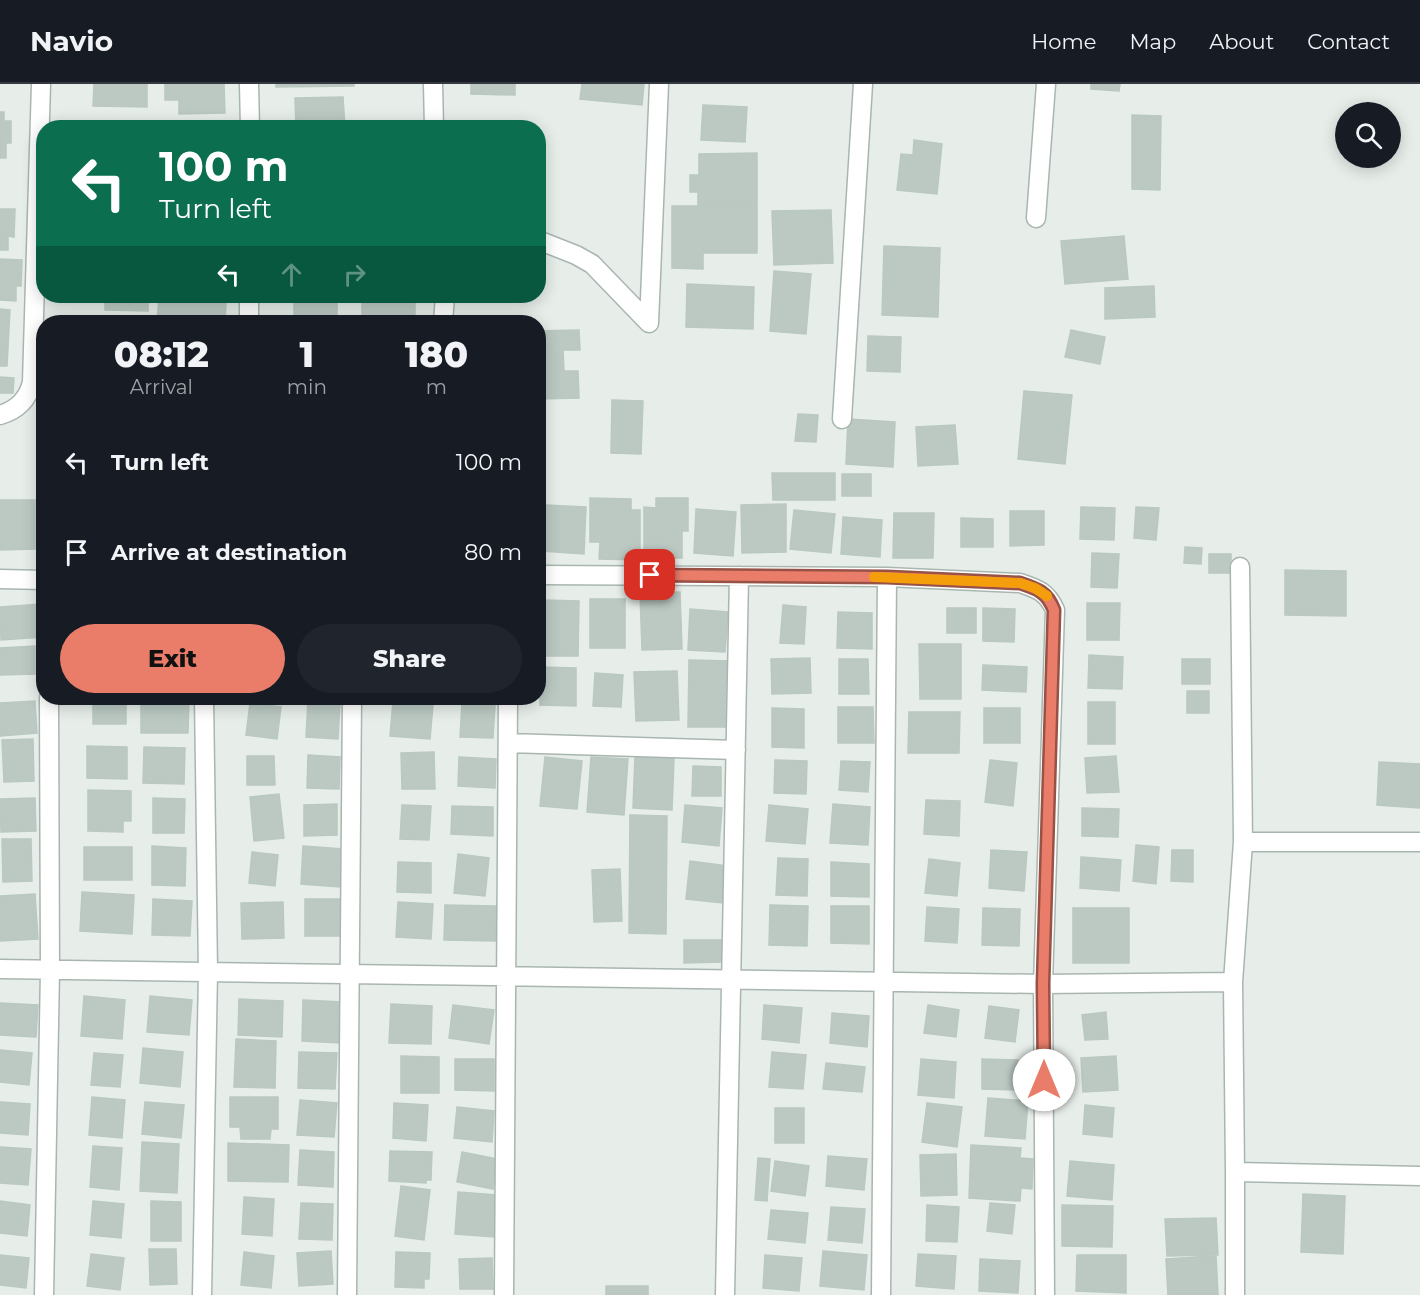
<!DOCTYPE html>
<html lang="en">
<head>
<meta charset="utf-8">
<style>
  body { margin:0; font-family:Montserrat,sans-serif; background:#20242c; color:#f1f3f6; height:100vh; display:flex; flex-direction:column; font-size:22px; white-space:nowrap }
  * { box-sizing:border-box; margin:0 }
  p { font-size:20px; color:#9ea1a6 }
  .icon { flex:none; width:33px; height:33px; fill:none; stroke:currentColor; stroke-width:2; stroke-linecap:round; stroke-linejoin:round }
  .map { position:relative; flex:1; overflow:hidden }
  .side { position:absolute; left:36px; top:231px; width:510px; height:390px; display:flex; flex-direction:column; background:#171b24; border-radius:24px; box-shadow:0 3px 15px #0003 }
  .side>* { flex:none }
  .guide { position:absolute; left:36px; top:36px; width:510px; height:183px; border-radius:24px; box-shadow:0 3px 15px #0003; background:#0b6e4f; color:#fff; overflow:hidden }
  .tools { position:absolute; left:1335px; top:18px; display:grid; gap:12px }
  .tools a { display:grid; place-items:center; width:66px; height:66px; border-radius:50%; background:#171b24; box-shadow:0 3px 15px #0003; font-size:30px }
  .pin { position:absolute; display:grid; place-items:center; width:51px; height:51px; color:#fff; margin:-26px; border-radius:12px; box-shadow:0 3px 9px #0006 }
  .me { position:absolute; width:66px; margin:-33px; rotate:0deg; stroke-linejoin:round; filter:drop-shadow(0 0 4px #0008) }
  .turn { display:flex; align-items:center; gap:21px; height:126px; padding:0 24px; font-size:27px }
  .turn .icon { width:78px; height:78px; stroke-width:2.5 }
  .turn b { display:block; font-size:42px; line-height:51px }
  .lanes { display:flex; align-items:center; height:57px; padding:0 24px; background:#0003; justify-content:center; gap:30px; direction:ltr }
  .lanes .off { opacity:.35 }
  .eta { display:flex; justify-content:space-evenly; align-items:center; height:102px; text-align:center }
  .eta b { font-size:36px; font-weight:800; line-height:42px }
  .action { display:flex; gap:12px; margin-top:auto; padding:12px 24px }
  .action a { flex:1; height:69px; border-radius:36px; background:#e97d6a; color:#111; font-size:24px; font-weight:800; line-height:69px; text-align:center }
  .action a+a { background:#20242c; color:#f1f3f6 }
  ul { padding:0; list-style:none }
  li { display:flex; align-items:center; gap:18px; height:90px; padding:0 24px }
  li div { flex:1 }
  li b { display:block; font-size:22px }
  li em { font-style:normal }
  header { display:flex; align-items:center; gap:36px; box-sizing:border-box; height:84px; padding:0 30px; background:#171b24; border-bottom:2px solid #363941 }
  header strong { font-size:28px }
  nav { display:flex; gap:33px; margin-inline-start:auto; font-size:21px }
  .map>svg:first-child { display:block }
  .building { fill:#bcc9c3; stroke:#b9c8c0; stroke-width:1.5 }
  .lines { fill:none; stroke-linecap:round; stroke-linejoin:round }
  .minor-casing { stroke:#a9b6b0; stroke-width:21 }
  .minor { stroke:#fff; stroke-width:18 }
  .route-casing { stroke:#975145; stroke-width:15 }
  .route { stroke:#e97d6a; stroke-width:10 }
  .slow { stroke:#f59e0b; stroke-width:10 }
</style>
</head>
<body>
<header>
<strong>Navio</strong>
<nav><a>Home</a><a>Map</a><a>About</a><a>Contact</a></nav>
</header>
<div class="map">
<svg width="1420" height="1211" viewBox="0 0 1420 1211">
  <rect width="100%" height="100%" fill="#e7eeea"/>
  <path class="building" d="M94 0H147V23L93 22Z
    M165 0H224L225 29 179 30V16H165Z
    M276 0H354V2L276 3Z
    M471 0H515V11L471 10Z
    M582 0H644L642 21 580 15Z
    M1091 0H1120L1119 7 1091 5Z
    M343 13 345 44H296L295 14Z
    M703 21 747 23 745 58 701 56Z
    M0 28H4V37H11V59H6V74H0Z
    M1132 31 1161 32 1160 106 1132 105Z
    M914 56 942 60 937 110 897 106 901 70 913 71Z
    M757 69V122H698V108H690V91H699V70Z
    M672 122H757V169H703V185L672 184Z
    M0 125H15L14 153 8 152V166H0Z
    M831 126 833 179 774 181 772 127Z
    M1124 152 1128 195 1065 200 1061 157Z
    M884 162 940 164 938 233 882 231Z
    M0 175 22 176 21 202H16V217L0 216Z
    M774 187 811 190 806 250 770 247Z
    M687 200 754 203 753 245 686 243Z
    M1154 202 1155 233 1105 235V204Z
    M105 212H148V227L105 226Z
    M294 212H337V238H294Z
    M362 212H415V238H362Z
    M159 213 226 219 225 238H157Z
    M0 225 10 226 7 282H0Z
    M579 246 580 266H563L564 287H578L579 314 538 315V247Z
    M1071 246 1105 253 1100 280 1065 273Z
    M868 252 901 253 900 288 867 287Z
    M0 293 14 294 13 309H0Z
    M1024 307 1072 311 1065 380 1018 375Z
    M612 316 643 317 641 370 611 369Z
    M798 330 818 331 816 358 795 357Z
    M848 335 895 338 893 383 846 380Z
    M955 341 958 380 918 382 916 343Z
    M772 389H835V416H773Z
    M842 390H871V412H842Z
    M590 414 631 415V426H640V476L599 475 600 458H590Z
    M656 414H688V447H682V474H644V423L656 424Z
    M0 416H35V465L0 466Z
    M786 420V468L742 469 741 421Z
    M545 421 586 423 584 470 542 467Z
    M41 422H44V467H42Z
    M1081 423 1115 424 1114 456 1080 455Z
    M1136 423 1159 424 1156 456 1134 454Z
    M696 425 736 428 733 472 694 469Z
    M794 426 835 430 831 469 790 465Z
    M1010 427H1044V461L1010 462Z
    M894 429H934L933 474H893Z
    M843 433 882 436 880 473 841 470Z
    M961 434 993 435V463H961Z
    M1185 463 1202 464 1201 480 1184 479Z
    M1092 469 1119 470 1117 504 1091 503Z
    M1209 470H1231V489H1209Z
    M1285 486 1346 487V532L1285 531Z
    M680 508 682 565 642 566 640 509Z
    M590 515H625V564H590Z
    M544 516 579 517 578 572H543Z
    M1087 519H1120L1119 556H1087Z
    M41 520 43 553 1 556 0 523Z
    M783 521 806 523 804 560 780 559Z
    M947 524H976V549H947Z
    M983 524 1015 525 1014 558 983 557Z
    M690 525 728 528 725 568 688 566Z
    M838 528 872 529V565L837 564Z
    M919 560H961V615H920Z
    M35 562V590L0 591V564Z
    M1089 571 1123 573 1122 605 1088 604Z
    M810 574 811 609 772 610 771 575Z
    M839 575H868L869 610H839Z
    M1182 575H1210V600H1182Z
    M689 576 730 577V643H688Z
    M983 581 1027 583 1026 608 982 606Z
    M540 583 576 584V622L540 621Z
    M677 587 679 636 636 637 634 588Z
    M595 589 623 591 621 623 593 622Z
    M1187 607H1209V629H1187Z
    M93 614H126V640H93Z
    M141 614H189L188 649H141Z
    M308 616 340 619 338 655 306 653Z
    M35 617 37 649 0 652V619Z
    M393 617 433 621 430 655 390 652Z
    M1088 618H1115V660H1088Z
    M250 619 281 623 277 655 246 651Z
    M462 619 495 621 493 654 460 653Z
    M838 623H873L874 659H838Z
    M772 624 804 625V664L772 663Z
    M984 624H1020V659H984Z
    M909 628H960L959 669H908Z
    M33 655 34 697 4 698 2 656Z
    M87 662 127 663V695L87 694Z
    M144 663 185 664 184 700 143 699Z
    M434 668 435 705H402L401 669Z
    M308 671 340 673 339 705 307 704Z
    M247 672H274L275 701H247Z
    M635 672 674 674 672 726 633 724Z
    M1116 672 1119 708 1087 709 1085 674Z
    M459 673 496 675 495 704 458 702Z
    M545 673 582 677 577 725 540 722Z
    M591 673 628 675 624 731 587 728Z
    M775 676 807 677 806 710 774 709Z
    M990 676 1017 679 1013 722 985 718Z
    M841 677 870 678 868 708 839 706Z
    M1379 678 1420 680V724L1377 721Z
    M693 682 721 683V712H692Z
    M88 706 131 707V737H123V748L88 747Z
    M279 710 284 754 254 757 250 713Z
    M35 714 36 747 1 748 0 715Z
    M153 714 185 715 184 749H153Z
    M926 716 960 717 959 752 924 750Z
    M337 720V751L304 752V721Z
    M833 720 870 723 868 761 830 759Z
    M402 721 431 722 429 756 400 755Z
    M685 721 722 724 719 762 682 758Z
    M769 721 808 725 805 760 766 757Z
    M452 722 493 723V752L451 750Z
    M1082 724 1119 725 1118 753 1082 752Z
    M630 731 667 732 666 850 629 849Z
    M2 755H31L32 797 3 798Z
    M1136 761 1159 763 1156 800 1133 797Z
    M152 762 186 764 185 802 152 801Z
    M303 762 343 765 340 803 301 800Z
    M84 763H132V796H84Z
    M991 766 1027 768 1024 807 989 804Z
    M1172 766H1193V798L1171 797Z
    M252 768 278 771 275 802 249 799Z
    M458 770 489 774 485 812 454 809Z
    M1081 773 1121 776 1119 807 1080 804Z
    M778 774 808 775 807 812 776 811Z
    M929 775 960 779 957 812 925 809Z
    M690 777 727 782 723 819 686 815Z
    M398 778 431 779V809L397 808Z
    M831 778 869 780V813L831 812Z
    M620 785 622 837 594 838 592 786Z
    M82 808 134 811 132 850 80 847Z
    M35 810 38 855 0 857V812Z
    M153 815 192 817 190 852 152 851Z
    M305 815H345V852H305Z
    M283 818 284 854 242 855 241 819Z
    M398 818 433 820 431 855 396 853Z
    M445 821 496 822V857L444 856Z
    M770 821 808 822 807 862 769 861Z
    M831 822H869V860L831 859Z
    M927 823 959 825 957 859 925 857Z
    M983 824 1020 825 1019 862 982 861Z
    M1073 824H1129V879H1073Z
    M684 856H722V878L684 879Z
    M84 912 125 916 122 955 81 952Z
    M150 912 192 916 189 951 147 948Z
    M239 915 283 917 282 953 238 951Z
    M303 916 342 918 341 959 302 957Z
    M0 919 38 921 36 953 0 951Z
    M391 920 432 922 431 960 389 959Z
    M453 921 494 926 489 960 449 954Z
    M764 921 802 924 799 959 762 955Z
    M928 921 959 926 956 953 924 949Z
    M989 922 1019 926 1015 958 985 954Z
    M1106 928 1108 955 1085 956 1082 931Z
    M832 929 869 932 867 963 830 959Z
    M236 955 276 957 275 1004 234 1003Z
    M143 964 183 968 180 1003 140 999Z
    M0 966 32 969 29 1001 0 998Z
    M299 968 337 969 335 1005 298 1004Z
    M772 968 806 971 803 1005 769 1003Z
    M94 969 123 971 120 1003 91 1001Z
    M401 972 439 973V1009H401Z
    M1116 972 1118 1006 1083 1008 1081 974Z
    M455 975H494V1007L455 1006Z
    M921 975 956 978 954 1014 918 1011Z
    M982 975 1018 976V1006L982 1005Z
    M826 979 865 983 862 1008 823 1005Z
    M92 1013 125 1016 122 1054 89 1051Z
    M230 1013H278V1045H271L270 1055H241L240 1043H230Z
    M988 1014 1028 1017 1025 1055 985 1052Z
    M300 1016 337 1019 334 1053 297 1051Z
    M0 1018 30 1020 28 1051 0 1049Z
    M145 1018 184 1021 181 1054 142 1050Z
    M394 1019 428 1021 426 1057 393 1054Z
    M927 1019 962 1023 957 1063 922 1058Z
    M1085 1021 1114 1024 1112 1053 1083 1050Z
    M457 1023 494 1027 492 1058 454 1054Z
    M775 1024H804V1059H775Z
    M142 1058 179 1060 177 1109 140 1107Z
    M228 1059 289 1061 288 1098 228 1097Z
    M971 1061 1021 1064 1020 1074 1033 1075 1032 1105 1021 1104 1020 1117 969 1114Z
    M93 1062 122 1064 119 1106 90 1103Z
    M0 1063 31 1065 28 1101 0 1099Z
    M300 1066 334 1068 333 1103 298 1101Z
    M390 1067 432 1068 431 1096H426V1099L389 1097Z
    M462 1068 498 1075 493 1105 457 1098Z
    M956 1070 957 1111 921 1112 920 1071Z
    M828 1072 867 1075 864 1106 826 1102Z
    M758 1074 770 1075 767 1117 755 1116Z
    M775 1077 809 1082 805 1112 771 1107Z
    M1070 1077 1114 1081 1112 1116 1067 1112Z
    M401 1102 430 1106 424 1156 395 1152Z
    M458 1108 497 1111 495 1153 455 1150Z
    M1303 1110 1345 1112 1343 1170 1301 1168Z
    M244 1113 274 1115 272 1152 242 1150Z
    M0 1117 30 1121 27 1152 0 1149Z
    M93 1117 124 1120 121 1154 90 1151Z
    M151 1117 181 1118V1157H151Z
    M301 1119 333 1120 332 1156 299 1155Z
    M990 1119 1015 1121 1012 1150 987 1147Z
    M927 1121 959 1123 957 1158 926 1157Z
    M1062 1121 1113 1122 1112 1163 1062 1162Z
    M831 1123 865 1125 862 1159 828 1156Z
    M771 1126 808 1129 805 1159 768 1155Z
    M1216 1134 1218 1171 1167 1172 1165 1135Z
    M149 1165H176L177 1200 150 1201Z
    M331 1167 333 1200 299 1202 297 1169Z
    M823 1167 867 1171 864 1206 820 1202Z
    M244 1168 274 1172 271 1204 241 1201Z
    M396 1168 430 1169 429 1195H424V1204L395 1203Z
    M91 1170 124 1174 120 1206 87 1202Z
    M918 1170 956 1172 954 1205 916 1202Z
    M0 1171 29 1174 26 1204 0 1201Z
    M765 1171 802 1174 799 1207 763 1204Z
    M1077 1171H1126V1209L1076 1207Z
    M1216 1172 1218 1211H1168L1166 1175Z
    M492 1174 493 1205H460L459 1175Z
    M980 1175 1020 1177 1018 1209 979 1207Z
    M606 1202H648V1211H606Z"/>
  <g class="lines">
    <defs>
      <path id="minor" d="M249 0 250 44
        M433 0 434 44
        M1036 134 1046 0
        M538 156 576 171 592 180 649 239
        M249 238V212
        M443 238 445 212
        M649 239 659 0
        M0 331C17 326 28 316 32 298L41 0
        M842 335 863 0
        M1240 483 1243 758
        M538 491 887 493 1020 499C1038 505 1047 508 1055 526L1043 900 1045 1211
        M0 495 44 496
        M508 659 736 666
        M0 885 1043 900 1233 898 1243 758H1420
        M1233 898 1235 1088 1420 1092
        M1235 1088V1211
        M44 1211 50 886 49 614
        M202 1211 208 888 204 614
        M347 1211 352 614
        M504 1211 508 614
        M725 1211 739 492
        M881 1211 887 493"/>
    </defs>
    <use href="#minor" class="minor-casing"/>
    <use href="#minor" class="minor"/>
  </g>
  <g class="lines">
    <defs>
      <path id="route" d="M650 491 887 493 1020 499C1038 505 1047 508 1054 526L1043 900 1044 996"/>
    </defs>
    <use href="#route" class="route-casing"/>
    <use href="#route" class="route"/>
    <path class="slow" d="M874 493 1020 499 1035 504 1047 512"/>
  </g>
</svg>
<div class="tools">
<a><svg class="icon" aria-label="search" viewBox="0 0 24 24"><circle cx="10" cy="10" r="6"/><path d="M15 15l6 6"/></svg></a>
</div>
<div class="pin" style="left:650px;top:491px;background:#d93025"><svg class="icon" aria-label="arrive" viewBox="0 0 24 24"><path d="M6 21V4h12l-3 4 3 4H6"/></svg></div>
<svg class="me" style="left:1044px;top:996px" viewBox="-20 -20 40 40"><circle r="19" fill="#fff"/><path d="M0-13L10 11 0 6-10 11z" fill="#e97d6a"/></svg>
<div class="guide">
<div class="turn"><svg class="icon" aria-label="left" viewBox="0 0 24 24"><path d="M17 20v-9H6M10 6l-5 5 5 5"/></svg><div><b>100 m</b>Turn left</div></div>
<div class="lanes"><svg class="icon" aria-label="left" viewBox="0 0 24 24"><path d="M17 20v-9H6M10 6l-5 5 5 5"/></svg><svg class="icon off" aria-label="ahead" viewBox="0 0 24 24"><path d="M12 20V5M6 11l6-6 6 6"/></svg><svg class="icon off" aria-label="right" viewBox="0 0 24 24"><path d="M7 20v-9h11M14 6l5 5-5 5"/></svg></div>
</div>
<section class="side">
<div class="eta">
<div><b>08:12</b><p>Arrival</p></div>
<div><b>1</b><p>min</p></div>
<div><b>180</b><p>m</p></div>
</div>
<ul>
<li><svg class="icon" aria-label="left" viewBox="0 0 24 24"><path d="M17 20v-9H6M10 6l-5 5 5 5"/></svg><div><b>Turn left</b></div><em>100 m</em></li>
<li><svg class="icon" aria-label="arrive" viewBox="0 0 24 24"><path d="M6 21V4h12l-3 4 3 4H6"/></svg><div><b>Arrive at destination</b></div><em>80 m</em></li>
</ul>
<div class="action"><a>Exit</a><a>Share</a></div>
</section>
</div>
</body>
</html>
